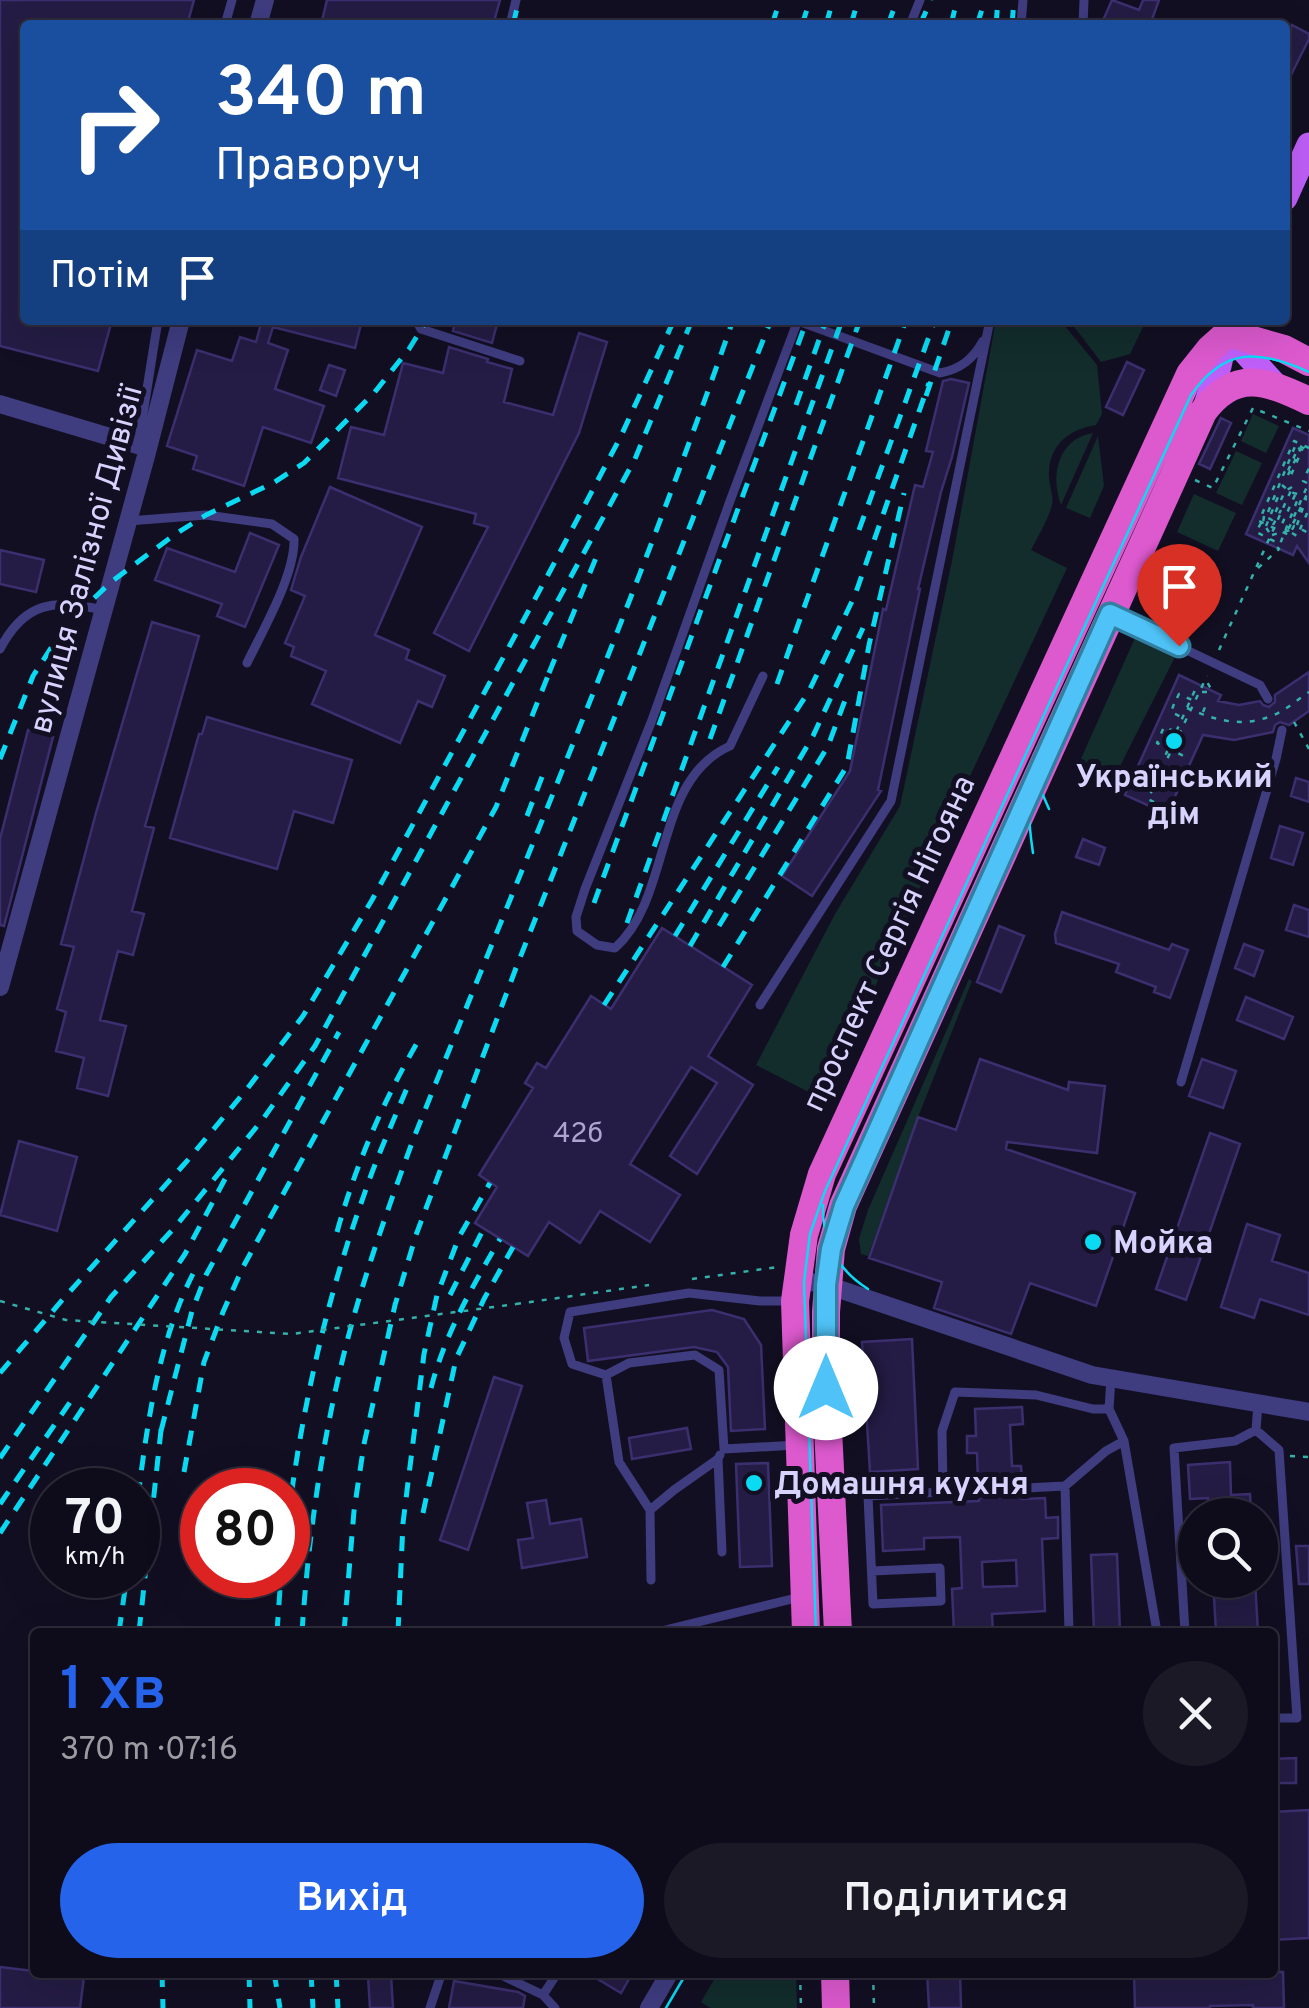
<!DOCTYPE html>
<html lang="uk">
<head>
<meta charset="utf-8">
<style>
  body { margin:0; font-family:Overpass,sans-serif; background:#1c1927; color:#f1f3f6; height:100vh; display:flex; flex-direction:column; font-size:38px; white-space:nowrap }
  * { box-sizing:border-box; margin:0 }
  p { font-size:32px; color:#9b9ba2 }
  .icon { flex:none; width:55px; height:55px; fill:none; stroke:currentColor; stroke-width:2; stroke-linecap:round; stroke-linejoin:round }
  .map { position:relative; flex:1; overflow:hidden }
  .panel { position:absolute; left:30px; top:1628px; width:1248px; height:350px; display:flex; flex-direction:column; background:#0e0b1a; border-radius:10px; box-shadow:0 10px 40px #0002,0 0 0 2px #2e2b39 }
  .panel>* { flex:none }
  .top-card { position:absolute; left:20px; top:20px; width:1270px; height:305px; border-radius:10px; box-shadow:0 10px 40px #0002,0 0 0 2px #2e2b39; background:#1a4fa0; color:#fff; overflow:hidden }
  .tools { position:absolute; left:1178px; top:1498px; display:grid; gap:20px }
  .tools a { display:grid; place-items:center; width:100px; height:100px; border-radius:50%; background:#0e0b1a; box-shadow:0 10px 40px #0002,0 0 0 2px #2e2b39; font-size:50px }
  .speed { position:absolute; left:30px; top:1468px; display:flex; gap:20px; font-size:50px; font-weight:700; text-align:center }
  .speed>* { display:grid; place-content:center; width:130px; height:130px; border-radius:50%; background:#0e0b1a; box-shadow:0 10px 40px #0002,0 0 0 2px #2e2b39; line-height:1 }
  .speed small { font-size:25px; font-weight:400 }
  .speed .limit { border:15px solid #d22; background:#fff; color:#111 }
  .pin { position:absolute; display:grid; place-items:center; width:85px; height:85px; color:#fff; margin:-102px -42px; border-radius:50% 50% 50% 0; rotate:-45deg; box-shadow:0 0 10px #0007 }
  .pin .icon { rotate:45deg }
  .me { position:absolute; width:110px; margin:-55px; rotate:0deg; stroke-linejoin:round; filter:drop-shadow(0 0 8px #0008) }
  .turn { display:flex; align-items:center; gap:35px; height:210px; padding:0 30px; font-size:45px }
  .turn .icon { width:130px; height:130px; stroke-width:2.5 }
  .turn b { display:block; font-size:70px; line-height:85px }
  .then { display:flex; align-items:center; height:95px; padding:0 30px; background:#0003; gap:20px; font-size:38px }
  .round { display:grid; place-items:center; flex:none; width:105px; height:105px; border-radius:52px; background:#1c1927 }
  .overview { display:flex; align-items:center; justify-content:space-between; height:170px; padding:0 30px }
  h1 { font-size:60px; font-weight:600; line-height:75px; color:#2563eb }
  .button { display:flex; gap:20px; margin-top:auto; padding:20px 30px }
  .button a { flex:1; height:115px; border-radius:60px; background:#2563eb; color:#fff; font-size:40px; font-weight:600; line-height:115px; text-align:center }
  .button a+a { background:#1c1927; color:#f1f3f6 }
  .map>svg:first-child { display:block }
  .green { fill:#122d2c }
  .building { fill:#241c44; stroke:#3c2f6f; stroke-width:2.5; fill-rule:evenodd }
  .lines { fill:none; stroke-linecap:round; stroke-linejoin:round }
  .path { stroke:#34b1a9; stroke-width:2.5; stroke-dasharray:5 8; stroke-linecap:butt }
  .service { stroke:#3f3c80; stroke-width:9 }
  .minor { stroke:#3f3c80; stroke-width:18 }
  .primary { stroke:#bf5ff9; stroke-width:25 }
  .trunk { stroke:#dc59ce; stroke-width:28 }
  .tram { stroke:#0adbf3; stroke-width:2.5 }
  .rail { stroke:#0adbf3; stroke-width:5; stroke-dasharray:15 12; stroke-linecap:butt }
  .path-bridge { stroke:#34b1a9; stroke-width:2.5; stroke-dasharray:5 8; stroke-linecap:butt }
  .route-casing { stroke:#337fa1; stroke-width:25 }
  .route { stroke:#4fc3f7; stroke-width:18 }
  .poi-dot { fill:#0adbf3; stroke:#130f23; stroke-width:4 }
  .labels { text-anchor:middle; stroke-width:10; stroke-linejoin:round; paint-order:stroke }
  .number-label { font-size:28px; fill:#aba5cf }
  .street-label { font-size:32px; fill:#d8d3fd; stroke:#130f23 }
  .poi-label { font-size:32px; font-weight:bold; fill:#d8d3fd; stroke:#130f23; text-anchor:start }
</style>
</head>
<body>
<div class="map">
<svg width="1309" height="2008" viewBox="0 0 1309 2008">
  <rect width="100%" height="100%" fill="#130f23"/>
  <path class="green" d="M996 320H1060L1097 365 1102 414 1096 425C1070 429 1050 444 1049 472 1048 483 1054 495 1052 505 1048 520 1038 536 1031 550L1067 568 971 774 824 1100 756 1065 835 914 900 806 952 561Z
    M1069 320H1144L1146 321 1130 354 1101 362Z
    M1253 414 1279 426 1266 453 1241 441Z
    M1093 433 1061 505C1050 475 1058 439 1093 433Z
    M1098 436 1104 486 1090 518 1066 508Z
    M1236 451 1262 463 1242 505 1216 493Z
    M1194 494 1236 513 1218 551 1177 532Z
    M1168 573 1208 591 1198 612 1159 594Z
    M1135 638 1175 657 1113 780 1080 761Z
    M969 979 972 981 918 1117 868 1256 861 1254 859 1239 868 1210Z
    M718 1973H796L797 2008H710L701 2002Z"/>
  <path class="building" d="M0 0H194L187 25H25V320H112L98 371 0 346Z
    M327 0H500L493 25H321Z
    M1112 0 1139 10 1143 0H1159L1150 25H1101Z
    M1292 25 1309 34V39L1285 87V39Z
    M262 320H362L355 348 273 327 268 343 288 350 275 389 324 406 311 443 263 427 244 486 193 469 197 456 167 446 197 350 232 361 240 337 256 342Z
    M456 320H498L492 343 453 331Z
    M579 333 607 342 579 433 469 651 434 633 488 527 474 523 476 514 338 478 351 427 384 435 403 363 443 373 449 347 488 359 487 362 512 369 504 402 553 415Z
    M1127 362 1144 370 1123 415 1106 407Z
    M329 365 345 370 336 396 320 390Z
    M951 379 969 383 952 457 941 492 918 589H920L878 790 881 791 812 896 782 876 850 771 883 609 886 610 915 485 923 487 933 452 926 451 943 381Z
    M1221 418 1231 423 1210 469 1199 464Z
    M1293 428 1309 435V563L1297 546 1293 555 1246 534Z
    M330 487 422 527 375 635 409 650 406 659 445 676 432 707 418 701 400 743 312 704 326 671 291 656 294 647 285 643 305 596 291 590 301 557Z
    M250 533 279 545 245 627 217 616 222 604 155 580 167 548 235 572Z
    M0 550 44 560 36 592 0 584Z
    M152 622 199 636 145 826 154 828 132 911 144 914 133 955 118 951 100 1020 126 1026 108 1096 77 1088 84 1058 56 1051 66 1012 57 1009 74 947 61 944 96 813Z
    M1309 672V711L1289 725 1280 722 1275 725 1273 732 1234 740 1203 735 1167 814 1125 795 1179 675 1221 695 1218 701 1239 705 1260 701 1263 705 1269 707 1275 702V695Z
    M207 717 352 760 333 823 294 811 277 869 170 838 199 734H202Z
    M28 730 53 737 4 926 0 925V839Z
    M1296 778 1309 782V802L1291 796Z
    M1280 826 1303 833 1293 865 1271 858Z
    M1083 839 1105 848 1099 865 1076 857Z
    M1294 905 1309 910V937L1286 930Z
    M1062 912 1169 950 1172 944 1188 950 1170 998 1154 992 1156 987 1116 972 1119 964 1056 943 1055 934Z
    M999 926 1024 936 1001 992 977 982Z
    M662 928 752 985 708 1056 753 1085 697 1174 670 1156 717 1083 691 1067 630 1164 680 1195 650 1242 600 1211 580 1243 549 1222 528 1256 475 1223 497 1187 479 1175 533 1088 525 1083 537 1063 546 1068 591 996 611 1009Z
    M1244 944 1263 951 1254 976 1235 968Z
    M1246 997 1293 1017 1284 1039 1237 1020Z
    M980 1059 1068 1090 1069 1082 1105 1086 1097 1153 1007 1142 1006 1149 1135 1193 1096 1306 1030 1283 1011 1334 934 1308 942 1282 869 1258 918 1117 956 1130Z
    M1202 1059 1236 1071 1223 1108 1189 1096Z
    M1210 1133 1240 1144 1186 1300 1156 1289Z
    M19 1141 77 1157 57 1231 0 1215Z
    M1247 1224 1280 1235 1272 1261 1309 1273V1315L1260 1299 1254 1318 1221 1307Z
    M712 1310 744 1319 761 1345 765 1429 731 1431 728 1367 717 1352 694 1347 588 1361 584 1328Z
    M912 1339 918 1469 870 1472 862 1342Z
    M494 1377 522 1386 468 1550 440 1540Z
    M1022 1407 1023 1424 1010 1425 1012 1466H1021L1022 1480 978 1482 977 1453H967V1436H976L975 1409Z
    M687 1428 691 1449 632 1459 629 1438Z
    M1230 1462 1231 1495 1250 1494 1251 1515H1209L1208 1498 1190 1499 1188 1465Z
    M768 1463 772 1566 740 1567 736 1464Z
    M1022 1496V1499L1045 1498 1046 1518 1058 1517V1538L1042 1539 1045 1611 992 1614 993 1632H954L952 1589 962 1588 960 1537 924 1538V1549L883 1551 881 1505 979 1501V1498ZM1016 1560 1017 1586 983 1587 982 1562Z
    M546 1500 550 1524 581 1519 587 1557 522 1568 518 1540 533 1538 527 1503Z
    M1296 1546H1309V1584H1299Z
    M1117 1554 1120 1632H1094L1091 1555Z
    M1213 1580H1255L1258 1632H1216Z
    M1296 1758V1783H1272V1759Z
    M1309 1810V1938L1272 1940V1812Z
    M0 1967 84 1977 80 2008H0Z
    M586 1972H633L621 1993Z
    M927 1972H960L961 2008H929Z
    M1134 1972H1283L1284 2008H1253V2005L1210 2006V2008H1135Z
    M391 1975 393 2008H370L368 1976Z
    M454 1981 518 1992 525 1996 523 2008H449Z"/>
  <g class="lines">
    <path class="path" d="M1298 448 1302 450 1291 475 1287 473Z
      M1309 448 1294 441 1259 521 1289 535 1294 526 1309 533
      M1288 475 1300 450
      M1195 480 1213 488 1253 408 1309 431
      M1307 483 1303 481 1309 468
      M1282 485 1290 492 1301 495
      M1292 487 1285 491 1272 520 1266 517 1296 444 1309 451
      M1295 495 1282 524 1289 528 1309 482
      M1264 516 1263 523 1271 535
      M1261 523 1256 532 1280 544 1297 501 1307 498
      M1273 525 1281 510
      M1297 525 1306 499
      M1266 526 1280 492
      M1292 533 1297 536 1309 509
      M1272 535 1290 530 1309 490
      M1258 568 1279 549 1273 543
      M1219 650 1293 486
      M1202 692H1210L1211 689 1206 680
      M1177 698 1179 694 1192 700
      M1174 704 1171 712 1181 717
      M1187 708C1217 721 1242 728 1274 715 1286 710 1298 699 1309 692
      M1203 712 1208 700
      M1294 722 1309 749
      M1174 731 1164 727 1157 743 1186 757
      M1152 772 1170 781
      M1136 780 1151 787 1195 690 1198 691
      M1134 785V783L1149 790
      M1159 791 1164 779
      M1154 802 1148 799 1207 676
      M692 1279 778 1267
      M516 1304 649 1285
      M1290 1456 1309 1457
      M800 1972 801 2008
      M873 1972 874 2008"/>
    <path class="service" d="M225 25 232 0
      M510 25 516 0
      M910 25 920 0
      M1021 25 1023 0
      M1083 25 1084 0
      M416 320 421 329 520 361
      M798 321 940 373C961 369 973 359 983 341
      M138 445 158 320
      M128 521 206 515 272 524 294 539C295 575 263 630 247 663
      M1113 615 1260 685 1268 699
      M0 649C25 601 55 599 103 610
      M763 676 730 746C653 780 673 896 615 948L597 945 577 931 576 917 585 889 652 720 730 501 798 320
      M760 1005 891 801 990 320
      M1181 1082 1276 759 1282 730
      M791 1301H760L689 1293 570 1312 564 1338 572 1364 606 1375 629 1363 695 1355 719 1370 724 1449 797 1445
      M606 1375 619 1462 650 1510 674 1490 718 1459
      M1111 1378 1109 1409 1124 1441 1157 1632
      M1258 1403 1256 1430 1279 1450 1297 1718H1272
      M720 1455 718 1459 722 1552
      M1065 1486 1069 1632
      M943 1492 1065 1486 1106 1451 1124 1441
      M650 1510 651 1580
      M872 1571 940 1568 941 1601 873 1604 868 1496 943 1492 942 1431 955 1392 1036 1395 1093 1409H1109
      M657 1632 800 1597
      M1185 1632 1174 1448 1235 1441 1256 1430
      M495 1972 543 1995 558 1972
      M543 1995 555 2008
      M430 2008 442 1972"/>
    <path class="minor" d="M258 25 265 0
      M0 404 147 448
      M0 987 146 456 181 320
      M797 1283 812 1282 827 1285 1092 1375 1309 1412
      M649 2008 670 1972"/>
    <path class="primary" d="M1285 198 1309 145
      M1228 333 1275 385
      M1204 411 1219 366 1228 325"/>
    <path class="trunk" d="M806 1632 795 1301 804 1235 822 1174 1190 374 1210 349 1228 333 1284 349 1309 362
      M838 1632 826 1388V1312L831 1249 843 1206 1203 412C1235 368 1267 381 1309 401
      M835 1972 836 2008"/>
    <path class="tram" d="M1042 771V793L1049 809
      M1033 853C1028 820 1026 787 1035 754
      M823 1205C822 1242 838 1270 868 1289
      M816 1632 804 1282 810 1234 825 1191 1191 395C1225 346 1260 350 1309 372
      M666 2008 687 1972"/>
    <path class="rail" d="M513 25 519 0
      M772 25 780 0
      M802 25 810 0
      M826 25 833 0
      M851 25 858 0
      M888 25 897 0
      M920 25 931 0
      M951 25 957 0
      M977 25 985 0
      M996 25 998 0
      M1012 25 1014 0
      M926 396 952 320
      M796 405 826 320
      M859 530 935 320
      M549 673 600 548
      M777 684 906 320
      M710 739 860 320
      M0 759 33 676 62 631 86 606 111 582 174 535 206 515 273 483 304 463 374 393 409 349 427 320
      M527 816 545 769
      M594 903 807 320
      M627 923 842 320
      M719 926 828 746 847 695
      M675 936 778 767
      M690 946 813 736 863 628
      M723 967 847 766 869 645 904 493
      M604 1005 809 691 855 595 929 383
      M337 1232C356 1164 384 1099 420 1038
      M450 1295 484 1228
      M0 1373 64 1298 187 1161 247 1089 303 1016 372 900 549 573 621 436 674 320
      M431 1388C445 1334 472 1287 500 1239
      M161 1431 192 1311 206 1275 339 1032
      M0 1458 111 1297 175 1227 263 1119 315 1046 635 459 692 320
      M184 1472 204 1362 223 1312 243 1267 496 807 553 663
      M138 1497C148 1418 159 1337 197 1266
      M0 1504 75 1395
      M423 1513 456 1359 484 1299 513 1247
      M288 1519C302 1409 326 1300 364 1195 376 1159 392 1124 407 1088
      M0 1533 185 1254 225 1179
      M119 1632 127 1575
      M139 1632 162 1421
      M277 1632 281 1575
      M302 1632C308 1543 320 1454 341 1366 359 1289 386 1214 413 1140 522 867 637 597 733 320
      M344 1632 354 1511 364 1444 395 1305 416 1235 516 968 771 320
      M398 1632 403 1523 424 1354 437 1295 459 1237 490 1183
      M162 1972 163 2008
      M249 1972 250 2008
      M274 1972 280 2008
      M311 1972 313 2008
      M336 1972 338 2008"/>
    <path class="path-bridge" d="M0 1301 66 1320 292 1334 516 1304"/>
  </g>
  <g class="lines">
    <defs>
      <path id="route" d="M826 1388V1285L831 1249 844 1206 1110 614 1179 646"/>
    </defs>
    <use href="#route" class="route-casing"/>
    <use href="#route" class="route"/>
  </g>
  <g class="poi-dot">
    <circle cx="1174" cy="741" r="10"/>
    <circle cx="1093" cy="1242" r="10"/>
    <circle cx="754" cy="1483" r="10"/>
  </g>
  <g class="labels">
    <g class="number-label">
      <text x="578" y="1142">42б</text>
    </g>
    <g class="street-label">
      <text transform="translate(85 559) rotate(-75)" y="11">вулиця Залізної Дивізії</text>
      <text transform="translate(888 943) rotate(-65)" y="11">проспект Сергія Нігояна</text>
    </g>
    <g class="poi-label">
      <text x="1174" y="787" text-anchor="middle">Український<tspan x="1174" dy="37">дім</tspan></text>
      <text x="1113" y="1253">Мойка</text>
      <text x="774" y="1494">Домашня кухня</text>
    </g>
  </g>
</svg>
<div class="tools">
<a><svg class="icon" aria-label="search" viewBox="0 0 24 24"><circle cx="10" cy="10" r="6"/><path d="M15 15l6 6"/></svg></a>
</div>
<div class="speed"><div>70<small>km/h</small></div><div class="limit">80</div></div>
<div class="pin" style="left:1179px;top:646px;background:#d93025"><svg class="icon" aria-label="arrive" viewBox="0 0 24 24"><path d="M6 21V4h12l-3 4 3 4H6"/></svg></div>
<svg class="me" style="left:826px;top:1388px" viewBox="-20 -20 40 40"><circle r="19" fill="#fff"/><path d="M0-13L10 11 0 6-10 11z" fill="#4fc3f7"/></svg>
<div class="top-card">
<div class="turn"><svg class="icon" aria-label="right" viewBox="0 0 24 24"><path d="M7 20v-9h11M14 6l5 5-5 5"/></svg><div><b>340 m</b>Праворуч</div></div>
<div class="then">Потім<svg class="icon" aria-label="arrive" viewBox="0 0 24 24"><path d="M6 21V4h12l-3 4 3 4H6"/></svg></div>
</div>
<section class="panel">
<div class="overview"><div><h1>1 хв</h1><p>370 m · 07:16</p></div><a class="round"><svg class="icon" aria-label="close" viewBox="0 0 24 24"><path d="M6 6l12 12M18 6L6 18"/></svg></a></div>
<div class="button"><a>Вихід</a><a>Поділитися</a></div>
</section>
</div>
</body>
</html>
